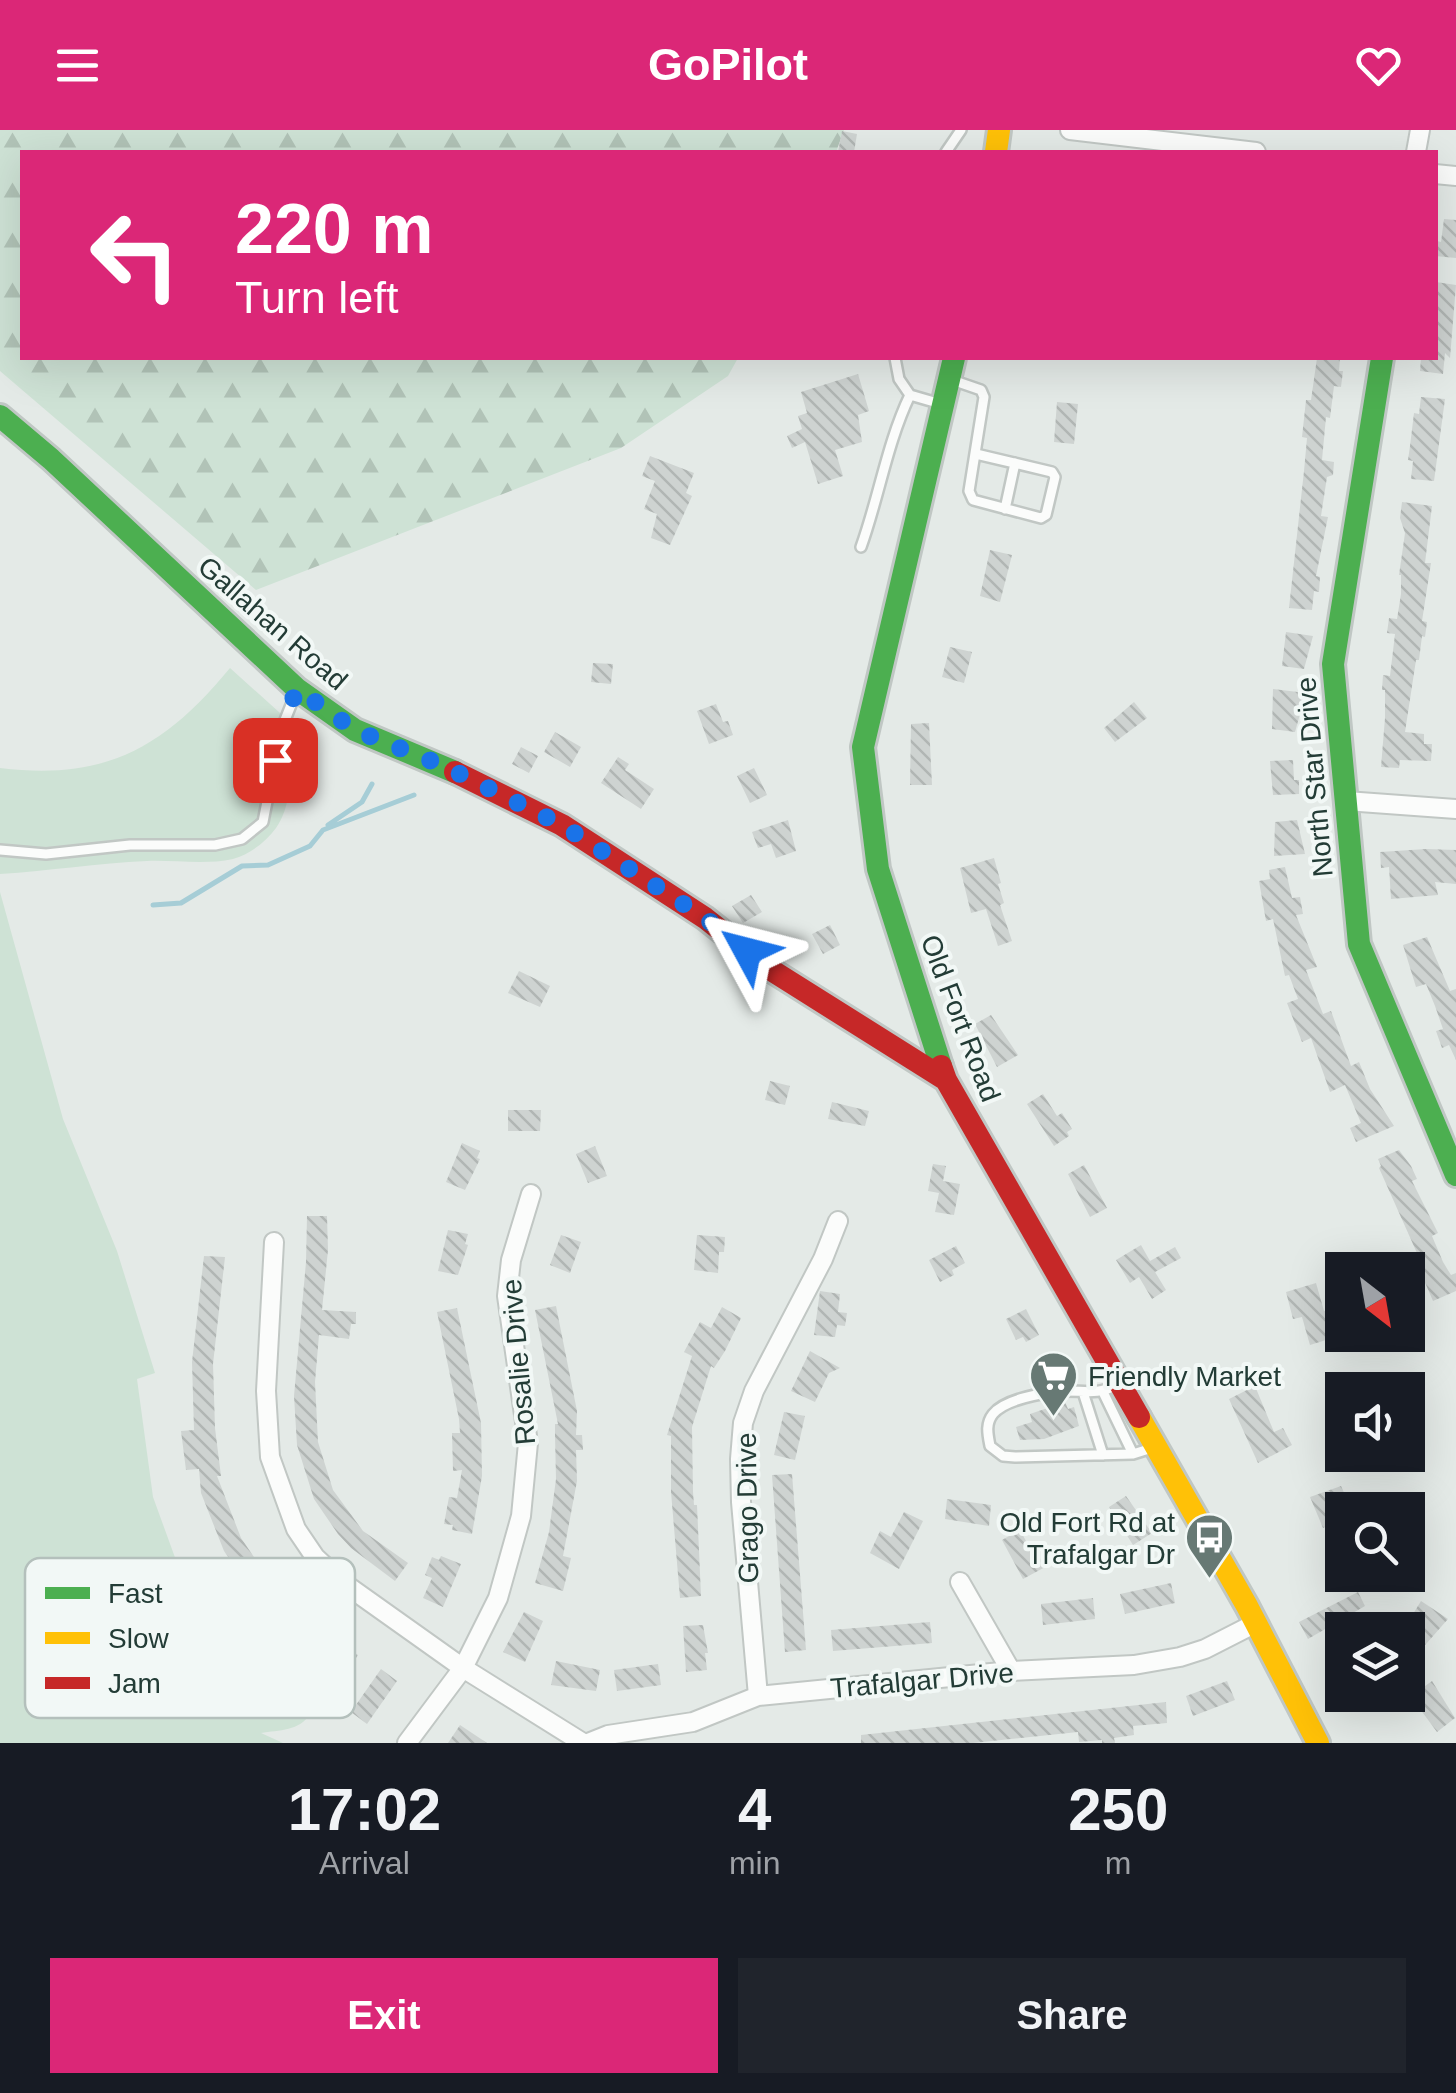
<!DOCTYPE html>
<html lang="en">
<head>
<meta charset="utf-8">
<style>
  body { margin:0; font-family:Arial,sans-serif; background:#20242c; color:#f1f3f6; height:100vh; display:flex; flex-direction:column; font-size:38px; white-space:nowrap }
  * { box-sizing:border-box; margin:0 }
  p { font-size:32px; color:#9ea1a6 }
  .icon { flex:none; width:55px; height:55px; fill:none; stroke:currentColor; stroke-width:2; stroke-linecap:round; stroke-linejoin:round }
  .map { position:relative; height:1613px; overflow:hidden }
  .panel { display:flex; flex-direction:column; background:#171b24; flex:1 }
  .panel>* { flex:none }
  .hud { position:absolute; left:20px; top:20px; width:1418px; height:210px; border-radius:0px; box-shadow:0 10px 40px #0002; background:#db2777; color:#fff; overflow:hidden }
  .needle { width:65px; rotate:149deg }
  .tools { position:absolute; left:1325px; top:1122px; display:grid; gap:20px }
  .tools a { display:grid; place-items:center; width:100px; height:100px; border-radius:0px; background:#171b24; box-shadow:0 10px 40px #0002; font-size:50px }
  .pin { position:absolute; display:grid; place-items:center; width:85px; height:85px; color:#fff; margin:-42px; border-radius:20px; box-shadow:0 5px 15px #0006 }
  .me { position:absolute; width:110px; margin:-55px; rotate:308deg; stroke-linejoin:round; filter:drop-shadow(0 0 8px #0008) }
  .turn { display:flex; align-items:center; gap:35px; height:210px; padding:0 50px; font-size:45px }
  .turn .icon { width:130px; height:130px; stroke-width:2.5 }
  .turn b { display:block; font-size:70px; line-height:85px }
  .eta { display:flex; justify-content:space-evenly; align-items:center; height:170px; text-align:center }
  .eta b { font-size:60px; font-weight:700; line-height:70px }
  .cta { display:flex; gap:20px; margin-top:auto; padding:20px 50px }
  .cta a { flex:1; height:115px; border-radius:0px; background:#db2777; color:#fff; font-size:40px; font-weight:700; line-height:115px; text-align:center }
  .cta a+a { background:#20242c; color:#f1f3f6 }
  header { display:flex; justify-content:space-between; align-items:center; height:130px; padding:0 50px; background:#db2777; color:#fff; font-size:45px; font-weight:700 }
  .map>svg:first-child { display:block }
  .forest { fill:url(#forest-firs) }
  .park { fill:#cee2d5 }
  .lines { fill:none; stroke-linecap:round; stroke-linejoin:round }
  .stream { stroke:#a6cdd6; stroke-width:5 }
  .building { fill:url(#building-back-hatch) }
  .lane-casing { stroke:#c1c7c4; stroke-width:14 }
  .street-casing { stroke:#c1c7c4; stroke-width:22 }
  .fast-casing { stroke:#c0c7c4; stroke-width:28 }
  .slow-casing { stroke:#c0c7c4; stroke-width:28 }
  .jam-casing { stroke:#c0c7c4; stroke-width:28 }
  .lane { stroke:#fbfcfb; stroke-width:9 }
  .street { stroke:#fbfcfb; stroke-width:18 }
  .fast { stroke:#4caf50; stroke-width:22 }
  .slow { stroke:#ffc107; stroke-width:22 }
  .jam { stroke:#c62828; stroke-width:22 }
  .route { stroke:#1a73e8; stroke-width:18; stroke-dasharray:0 32.4 }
  .labels { text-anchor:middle; stroke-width:8; stroke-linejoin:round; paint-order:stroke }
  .street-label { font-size:28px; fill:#233c36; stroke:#f2f8f6 }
  .poi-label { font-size:28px; fill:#233c36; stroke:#f2f8f6; text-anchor:start }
  .key { fill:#f2f8f6; stroke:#b4c0bc; stroke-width:2.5 }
  .key-label { font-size:28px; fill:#233c36 }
</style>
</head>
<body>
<header><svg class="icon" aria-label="menu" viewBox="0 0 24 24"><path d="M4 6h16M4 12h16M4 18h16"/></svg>GoPilot<svg class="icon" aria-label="heart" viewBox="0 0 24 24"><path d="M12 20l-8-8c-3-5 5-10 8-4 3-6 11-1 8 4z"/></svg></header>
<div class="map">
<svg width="1456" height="1613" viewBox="0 0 1456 1613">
  <defs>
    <pattern id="forest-firs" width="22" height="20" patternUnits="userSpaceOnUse" patternTransform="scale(2.5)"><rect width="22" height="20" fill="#cee2d5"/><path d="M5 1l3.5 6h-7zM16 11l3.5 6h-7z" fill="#b1c3b7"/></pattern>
    <pattern id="building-back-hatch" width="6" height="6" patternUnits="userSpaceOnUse" patternTransform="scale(2.5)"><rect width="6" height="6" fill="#ced3d1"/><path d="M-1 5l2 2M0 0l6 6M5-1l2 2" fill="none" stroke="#b1b6b4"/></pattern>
  </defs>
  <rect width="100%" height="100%" fill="#e4eae7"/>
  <path class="forest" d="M0 0H844L836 22H22V228H738L728 246 621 318 256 460 0 241Z"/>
  <path class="park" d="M230 538 300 601C285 632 297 668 276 698 266 712 250 724 233 729 206 735 175 730 147 731 98 733 49 741 0 744V638C105 651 164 618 230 538Z
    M0 762 63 989 117 1121 155 1243 137 1249 153 1367 177 1433 270 1556 310 1584C300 1601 279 1600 261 1603L283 1613H0Z"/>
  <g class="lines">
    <path class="stream" d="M328 695 362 672 372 654
      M153 775 181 773 242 736 268 735 310 716 323 700 414 665"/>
  </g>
  <path class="building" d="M842 1 857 4 854 22H838Z
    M1444 89 1456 90V128L1435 126 1437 111 1441 112Z
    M1436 152 1456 155 1450 228 1445 223 1443 244 1420 241 1421 228H1435Z
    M1317 228H1340L1339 241H1343L1341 257 1334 256 1330 288 1326 287 1322 330 1334 332 1333 345 1327 347 1321 386 1328 387 1316 446 1320 447 1319 462 1314 461 1312 480 1289 478 1304 341 1307 308 1302 307 1306 270H1311Z
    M858 244 869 281 858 285 862 312 835 320 843 346 818 354 805 312 792 318 787 306 802 299 798 286 807 283 801 262Z
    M1421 267 1445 269 1434 351 1411 349 1413 331 1408 330 1410 316 1414 283 1419 284Z
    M1057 272 1078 274 1074 314 1054 312Z
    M650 326 694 343 686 363 692 366 670 415 651 408 657 384 644 379 655 351 642 346Z
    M1402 372 1432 376 1425 433H1431L1422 491 1427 492 1425 507 1422 506 1419 530H1416L1405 602 1424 604V614H1432L1431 631 1400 630 1399 638 1381 637 1385 588V560H1382L1383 545 1390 546 1395 504 1387 503 1389 488 1397 489 1401 464V445H1399L1405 403 1400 388Z
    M990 420 1012 425 1000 472 980 466Z
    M1286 502 1313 506 1304 539 1282 536Z
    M950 517 972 522 964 553 942 547Z
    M593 533 613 534 611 554 591 552Z
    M1273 559 1306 563 1295 602 1272 599Z
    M1134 572 1147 588 1115 612 1104 598Z
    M716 574 723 592 728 591 733 605 709 614 697 581Z
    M929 593 932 655H910L911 594Z
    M555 602 581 617 570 637 544 622Z
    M521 617 538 626 529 643 512 634Z
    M618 627 629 634 625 640 654 659 641 679 601 653Z
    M1293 630 1294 650H1299V664L1273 665 1270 631Z
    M754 638 767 665 750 673 737 646Z
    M788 690 796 721 776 728 771 714 758 718 752 702Z
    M1297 690 1305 724 1274 726 1275 692Z
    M1426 719 1456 720V754L1435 752 1438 765 1391 769 1389 737 1381 738 1380 722Z
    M994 728 1001 753 998 754 1004 773 1000 775 1012 811 998 816 986 779 971 783 960 738Z
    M1285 737 1292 768 1300 767 1303 784 1296 785 1317 837 1306 840 1323 884 1331 881 1351 936 1359 932 1370 959 1394 996 1356 1012 1350 998 1361 993 1345 955 1330 962 1311 908 1302 912 1287 873 1298 869 1289 845 1285 846 1273 789 1266 791 1259 751 1270 749 1269 740Z
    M751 765 762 782 743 793 732 776Z
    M830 795 840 815 823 824 812 804Z
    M1427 807 1450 861 1456 859V930L1449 915 1442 918 1436 901 1443 899 1435 876 1426 854 1416 857 1403 815Z
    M519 841 550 856 540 877 508 863Z
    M991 885 1018 925 997 937 975 894Z
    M770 951 790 956 785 975 765 970Z
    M1043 964 1057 986 1062 983 1072 999 1067 1002 1069 1006 1054 1016 1027 974Z
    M832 972 869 981 865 996 828 989Z
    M508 980H541L540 1001H508Z
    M462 1013 480 1021 477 1028 480 1029 465 1060 446 1052Z
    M595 1016 607 1046 588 1053 576 1024Z
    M1399 1020 1411 1036 1417 1049 1412 1051 1438 1103 1432 1106 1443 1132 1451 1145 1456 1143V1161L1433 1171 1417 1134 1421 1132 1379 1038 1381 1036 1378 1029Z
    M933 1034 946 1036 943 1051 960 1054 954 1085 935 1082 939 1063 928 1061Z
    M1084 1035 1107 1078 1090 1087 1068 1044Z
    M307 1086H327L328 1120 322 1180 356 1182V1194H351L349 1209 319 1205 315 1252 318 1312 333 1360 363 1401 408 1433 395 1451 351 1418 338 1404 314 1369 297 1315 294 1266 306 1132Z
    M448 1100 468 1104 465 1114 468 1115 458 1145 438 1141Z
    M561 1105 581 1112 570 1143 550 1135Z
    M697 1105 725 1107 724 1122H719L718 1143 694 1140Z
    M1141 1115 1150 1131 1175 1117 1181 1128 1155 1142 1166 1160 1152 1169 1139 1147 1130 1153 1116 1130Z
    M956 1116 965 1133 952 1140 954 1145 940 1152 929 1130Z
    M204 1126 225 1127 213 1234 215 1298 221 1346H217L241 1408 277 1461 314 1494 358 1525 346 1543 302 1512 260 1473 224 1421 201 1363 199 1339 186 1340 181 1301 194 1300 192 1232Z
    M1316 1153 1324 1181 1342 1175V1205L1310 1215 1302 1187 1293 1189 1286 1162Z
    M820 1161 840 1164 838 1182 847 1183 845 1196 837 1195 835 1207 814 1205Z
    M556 1176 577 1281 576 1305H582L583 1320H576L577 1351 563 1426 571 1428 563 1461 535 1453 549 1402 556 1349 555 1305V1294H558L535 1180Z
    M722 1177 741 1188 725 1221 714 1238 711 1236 692 1297 693 1362 694 1375H697L701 1466 680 1468 671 1362V1306L667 1305 692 1226 684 1222 700 1192 711 1198Z
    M457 1178 481 1293 482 1346 472 1404 452 1400 453 1395 444 1394 449 1367 457 1368 462 1340 453 1341 452 1303H460L459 1289 437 1182Z
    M1026 1179 1039 1205 1026 1212 1023 1207 1016 1210 1006 1189Z
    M810 1221 840 1238 829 1243 815 1272 791 1261Z
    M1255 1256 1274 1302 1283 1298 1292 1315 1258 1333 1229 1269Z
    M1065 1272 1068 1279 1074 1277 1079 1296 1044 1309 1020 1310 1016 1297 1032 1292 1030 1284Z
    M784 1282 805 1286 795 1330 774 1325Z
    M792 1344 806 1520 785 1522 772 1345Z
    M1341 1356 1346 1367 1337 1371 1342 1386V1432L1328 1396 1323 1398 1310 1367Z
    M1126 1366 1152 1403 1133 1415 1109 1377Z
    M947 1369 991 1375 989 1396 945 1389Z
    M904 1382 923 1391 899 1439 870 1423 880 1401 891 1407Z
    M1020 1400 1026 1411 1037 1414 1049 1435 1023 1449 1002 1410Z
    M441 1426 461 1434 443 1477 423 1468 432 1448 425 1445 432 1427 439 1430Z
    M1171 1453 1175 1473 1125 1484 1120 1464Z
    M1358 1462 1365 1476 1308 1509 1299 1492Z
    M1093 1468 1095 1489 1043 1495 1041 1474Z
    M1421 1471 1448 1489 1419 1522 1408 1514 1405 1497Z
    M524 1482 543 1491 525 1532 503 1522Z
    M930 1492 932 1513 833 1521 831 1500Z
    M703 1495 708 1523H705L707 1540 686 1542 683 1496Z
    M556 1531 600 1540 596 1561 551 1555Z
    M658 1534 661 1555 617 1561 614 1540Z
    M381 1539 397 1551 367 1594 351 1582Z
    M1227 1551 1235 1570 1193 1586 1186 1566Z
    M1432 1551 1455 1588 1437 1602 1420 1579 1423 1576 1414 1564Z
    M1166 1572 1167 1593 1133 1596 1134 1605 1114 1608 1115 1613H1102V1610L1079 1612 1078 1602 973 1613H861V1605Z
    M460 1595 487 1613H448Z"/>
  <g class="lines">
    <defs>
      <path id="lane" d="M946 22 961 0
        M895 228 899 249 910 265
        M952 250 981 260 984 267 969 361 973 370 1041 388 1046 385 1055 347 1052 342 976 324
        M1005 379 1015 333
        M861 417C879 367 887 313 910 265L941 274
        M0 720 46 724 130 715H215L242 709 263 692 281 600 297 560
        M1116 1255C1097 1266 1082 1260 1061 1261 1043 1263 1005 1269 993 1284 985 1294 988 1305 990 1316L1003 1326 1015 1327 1133 1324 1152 1318
        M1083 1262 1103 1325
        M1103 1262 1133 1324"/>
      <path id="street" d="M1070 0 1256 22
        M1416 22 1420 0
        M1435 44 1456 46
        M1346 671 1456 679
        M274 1112 266 1261 270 1327 296 1399 315 1427 342 1452 463 1538 583 1613
        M960 1452 1011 1541
        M758 1566 741 1372 740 1329 743 1293 754 1261 823 1129 838 1091
        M407 1613 463 1538 498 1468 521 1386 528 1313 507 1166 511 1130 531 1064
        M588 1613 608 1605 693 1592 758 1566 1011 1541 1134 1535 1180 1527 1205 1519 1256 1493"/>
      <path id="fast" d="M1382 228 1333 534 1359 814 1456 1045
        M0 286 51 329 297 559 355 600 455 642
        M941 936 878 739 863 617 954 228"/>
      <path id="slow" d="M996 22 999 0
        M1139 1287 1247 1476 1318 1613"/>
      <path id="jam" d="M455 642 562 695 705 788 768 838 946 950
        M941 936 946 950 1139 1287"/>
    </defs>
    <use href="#lane" class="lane-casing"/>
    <use href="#street" class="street-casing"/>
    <use href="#fast" class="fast-casing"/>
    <use href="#slow" class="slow-casing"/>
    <use href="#jam" class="jam-casing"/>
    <use href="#lane" class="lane"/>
    <use href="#street" class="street"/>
    <use href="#fast" class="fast"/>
    <use href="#slow" class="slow"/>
    <use href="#jam" class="jam"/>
  </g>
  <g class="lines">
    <path class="route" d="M275 630 281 600 297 559 355 600 444 636 562 695 705 788 747 821"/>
  </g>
  <defs>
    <symbol id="supermarket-pin" viewBox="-11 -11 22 30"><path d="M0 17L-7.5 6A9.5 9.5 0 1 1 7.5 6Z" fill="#677974" stroke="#f2f8f6"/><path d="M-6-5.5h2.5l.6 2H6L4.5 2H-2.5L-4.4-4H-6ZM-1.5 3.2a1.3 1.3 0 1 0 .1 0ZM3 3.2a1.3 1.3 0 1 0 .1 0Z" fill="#fff"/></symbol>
    <symbol id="bus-pin" viewBox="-11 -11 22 30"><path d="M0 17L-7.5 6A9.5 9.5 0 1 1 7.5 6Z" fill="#677974" stroke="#f2f8f6"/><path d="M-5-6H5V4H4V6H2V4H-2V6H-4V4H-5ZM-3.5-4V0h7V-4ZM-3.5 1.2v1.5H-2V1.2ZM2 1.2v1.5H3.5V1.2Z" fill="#fff"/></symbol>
  </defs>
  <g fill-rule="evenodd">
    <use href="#supermarket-pin" x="1026" y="1218" width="55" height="75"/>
    <use href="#bus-pin" x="1182" y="1380" width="55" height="75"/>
  </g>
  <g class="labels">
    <g class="street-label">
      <text transform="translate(273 493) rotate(41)" y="10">Gallahan Road</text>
      <text transform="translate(1314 647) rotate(-95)" y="10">North Star Drive</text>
      <text transform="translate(961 888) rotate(69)" y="10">Old Fort Road</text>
      <text transform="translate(518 1232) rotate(-95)" y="10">Rosalie Drive</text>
      <text transform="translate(747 1378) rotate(-91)" y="10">Grago Drive</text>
      <text transform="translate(922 1550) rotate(-5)" y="10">Trafalgar Drive</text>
    </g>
    <g class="poi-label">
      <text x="1088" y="1256">Friendly Market</text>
      <text x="1175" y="1402" text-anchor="end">Old Fort Rd at<tspan x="1175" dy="32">Trafalgar Dr</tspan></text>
    </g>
  </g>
  <rect x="25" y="1428" width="330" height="160" rx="15" class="key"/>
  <rect x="45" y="1457" width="45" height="12" fill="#4caf50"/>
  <rect x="45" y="1502" width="45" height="12" fill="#ffc107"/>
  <rect x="45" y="1547" width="45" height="12" fill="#c62828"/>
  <g class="key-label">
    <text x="108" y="1473">Fast</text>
    <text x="108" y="1518">Slow</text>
    <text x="108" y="1563">Jam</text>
  </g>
</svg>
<div class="tools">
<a><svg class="needle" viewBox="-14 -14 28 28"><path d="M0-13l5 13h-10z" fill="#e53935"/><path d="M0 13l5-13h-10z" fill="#9ea1a6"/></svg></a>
<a><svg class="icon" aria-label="sound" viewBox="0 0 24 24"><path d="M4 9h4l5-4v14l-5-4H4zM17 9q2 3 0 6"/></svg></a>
<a><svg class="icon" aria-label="search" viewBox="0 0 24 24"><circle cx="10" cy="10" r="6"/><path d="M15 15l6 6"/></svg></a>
<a><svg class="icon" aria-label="layers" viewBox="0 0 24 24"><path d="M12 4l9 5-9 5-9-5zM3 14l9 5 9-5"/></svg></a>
</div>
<div class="pin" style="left:275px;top:630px;background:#d93025"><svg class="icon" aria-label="arrive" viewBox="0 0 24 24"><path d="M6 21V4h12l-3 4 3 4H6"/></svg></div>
<svg class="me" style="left:747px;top:821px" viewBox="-20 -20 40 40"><path d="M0-17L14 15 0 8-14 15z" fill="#1a73e8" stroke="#fff" stroke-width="4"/></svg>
<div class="hud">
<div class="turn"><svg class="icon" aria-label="left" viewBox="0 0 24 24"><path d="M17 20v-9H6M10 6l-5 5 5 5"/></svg><div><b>220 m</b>Turn left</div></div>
</div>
</div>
<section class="panel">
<div class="eta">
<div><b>17:02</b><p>Arrival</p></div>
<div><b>4</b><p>min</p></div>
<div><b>250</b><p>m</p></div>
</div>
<div class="cta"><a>Exit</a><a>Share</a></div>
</section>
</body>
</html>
